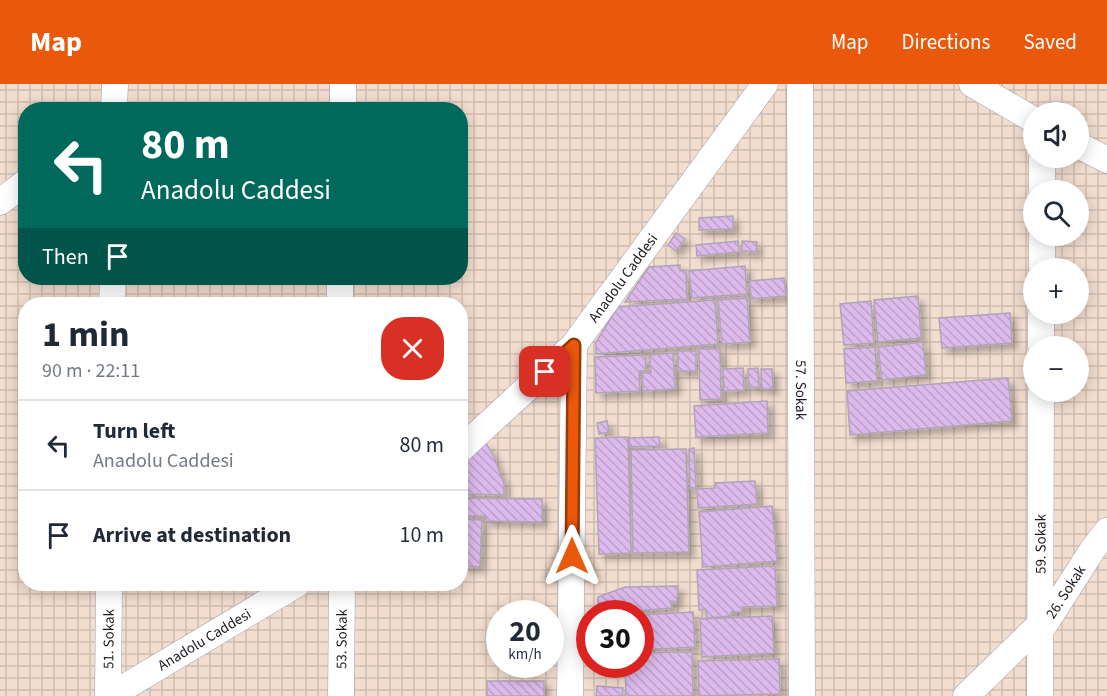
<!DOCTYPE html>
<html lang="en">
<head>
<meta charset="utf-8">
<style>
  body { margin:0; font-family:"Source Sans 3",sans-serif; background:#f6f6f7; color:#1f2937; height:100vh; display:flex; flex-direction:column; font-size:22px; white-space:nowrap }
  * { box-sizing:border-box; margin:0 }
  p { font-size:20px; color:#747a83 }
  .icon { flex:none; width:33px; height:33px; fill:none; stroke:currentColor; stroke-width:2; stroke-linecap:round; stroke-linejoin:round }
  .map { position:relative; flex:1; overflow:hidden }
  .sheet { position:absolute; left:18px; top:213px; width:450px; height:294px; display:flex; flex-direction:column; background:#fff; border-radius:24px; box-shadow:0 3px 15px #0003 }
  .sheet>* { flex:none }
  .banner { position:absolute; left:18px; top:18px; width:450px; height:183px; border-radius:24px; box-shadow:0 3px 15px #0003; background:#00695c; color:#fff; overflow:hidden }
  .tools { position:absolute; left:1023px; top:18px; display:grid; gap:12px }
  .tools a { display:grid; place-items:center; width:66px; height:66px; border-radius:50%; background:#fff; box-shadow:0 3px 15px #0003; font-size:30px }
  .speed { position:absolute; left:486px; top:516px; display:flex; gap:12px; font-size:30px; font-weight:700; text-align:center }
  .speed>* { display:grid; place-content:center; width:78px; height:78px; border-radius:50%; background:#fff; box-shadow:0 3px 15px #0003; line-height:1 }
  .speed small { font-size:15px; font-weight:400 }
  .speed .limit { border:9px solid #d22; background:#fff; color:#111 }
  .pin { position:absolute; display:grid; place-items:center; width:51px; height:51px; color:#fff; margin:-26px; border-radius:12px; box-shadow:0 3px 9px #0006 }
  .me { position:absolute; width:66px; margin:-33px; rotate:0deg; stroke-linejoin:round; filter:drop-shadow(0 0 4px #0008) }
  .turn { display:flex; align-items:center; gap:21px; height:126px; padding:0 24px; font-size:27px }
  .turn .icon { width:78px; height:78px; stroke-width:2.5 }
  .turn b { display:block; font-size:42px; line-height:51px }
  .then { display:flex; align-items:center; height:57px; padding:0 24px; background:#0003; gap:12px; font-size:22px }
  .round { display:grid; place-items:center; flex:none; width:63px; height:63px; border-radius:24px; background:#f6f6f7 }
  .summary { display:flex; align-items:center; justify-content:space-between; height:102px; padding:0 24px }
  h1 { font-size:36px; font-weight:700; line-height:45px }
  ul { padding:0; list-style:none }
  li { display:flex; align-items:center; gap:18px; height:90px; padding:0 24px; border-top:2px solid #e0e1e3 }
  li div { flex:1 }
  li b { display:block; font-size:22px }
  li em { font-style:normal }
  header { display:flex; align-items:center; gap:36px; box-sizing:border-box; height:84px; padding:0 30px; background:#ea580c; color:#fff }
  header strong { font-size:28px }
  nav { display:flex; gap:33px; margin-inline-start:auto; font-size:21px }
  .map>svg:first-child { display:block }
  .industrial { fill:url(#industrial-grid); fill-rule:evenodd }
  .building { fill:url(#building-back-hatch); stroke:#b1a4b6; stroke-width:1.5; filter:url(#shadow) }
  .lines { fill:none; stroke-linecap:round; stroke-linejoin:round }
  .minor-casing { stroke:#a29fb3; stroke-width:27 }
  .minor { stroke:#fff; stroke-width:26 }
  .route-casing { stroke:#983908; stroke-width:15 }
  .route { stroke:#ea580c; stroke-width:10 }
  .labels { text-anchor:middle; stroke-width:5; stroke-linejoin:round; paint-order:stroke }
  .street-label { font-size:15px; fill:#1b1a22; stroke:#ece9fe }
</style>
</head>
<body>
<header>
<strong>Map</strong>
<nav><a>Map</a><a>Directions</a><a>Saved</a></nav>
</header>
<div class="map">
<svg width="1107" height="612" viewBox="0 0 1107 612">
  <defs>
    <pattern id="industrial-grid" width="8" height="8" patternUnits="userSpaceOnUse" patternTransform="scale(1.5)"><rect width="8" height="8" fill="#f2ddcf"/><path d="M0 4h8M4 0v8" fill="none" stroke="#cfbdb1"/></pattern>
    <pattern id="building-back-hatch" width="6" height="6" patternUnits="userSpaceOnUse" patternTransform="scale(1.5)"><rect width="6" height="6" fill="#ddbaec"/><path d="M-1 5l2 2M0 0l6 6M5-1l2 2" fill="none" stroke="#bd9fca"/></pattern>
    <filter id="shadow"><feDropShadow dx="5.5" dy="5.5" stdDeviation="3" flood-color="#0004"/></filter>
  </defs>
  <rect width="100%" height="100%" fill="#ece9fe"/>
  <path class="industrial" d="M0 0H1107V612H0ZM26 26H460V194H26ZM1034 28H1078V74H1034ZM1034 106H1078V152H1034ZM1034 184H1078V230H1034ZM26 220H460V500H26ZM1034 262H1078V308H1034ZM500 530H550V580H500ZM590 530H640V580H590Z"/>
  <path class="building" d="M733 132V145L699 146V134Z
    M676 149 685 155 676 167 668 161Z
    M738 157 739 168 697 172 696 161Z
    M742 157 757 158 756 168 742 167Z
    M680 181V187H686L687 215 625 218 649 183Z
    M745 182 747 210 692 214 689 187Z
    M784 194 786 212 751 215 750 197Z
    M918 212 921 254 878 258 874 216Z
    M747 214 750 258 722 260 718 216Z
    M715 216 718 260 596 270V258L618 223Z
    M871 217 874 259 844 261 840 220Z
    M1010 229 1012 259 942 264 939 234Z
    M923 258 926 291 882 296 878 263Z
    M875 263 877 297 846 299 844 265Z
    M699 265H720L721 315 700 316Z
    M678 267H696V287H678Z
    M673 269 675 305 643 307 642 289H651L649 271Z
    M645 271 646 287H639L640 307 596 309 595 273Z
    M743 284 744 306 724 307 723 285Z
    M758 284 759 303 749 304 748 285Z
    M761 285H772L773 305H762Z
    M1008 294 1012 337 850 351 847 307Z
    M767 317 768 349 696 353 694 322Z
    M607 337 609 348 599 350 597 339Z
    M628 353 631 469 599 470 595 354Z
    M659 353 660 362 630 363 629 354Z
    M486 359 494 373 504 400V411L464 410 460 397V381Z
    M694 364 696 404H690L689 365Z
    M686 365 689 468 633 469 631 366Z
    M755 397 757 420 698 424 697 405 715 404V399Z
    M461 414 542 415V438L486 437V432H461Z
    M772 422 777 477 703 483 699 428Z
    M463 435 482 436 480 483 462 482Z
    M775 482 777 522 742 523V528H731V532L707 534 706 525 699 526 697 486Z
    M678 502 677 518 670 517 672 524 597 530 598 513 625 503Z
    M693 528 695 563 640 566V531Z
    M772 532 774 569 702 573 700 535Z
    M692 568 693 612H626L625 580H640V569Z
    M779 575 780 610 699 612 698 577Z
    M487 597H544V612H487Z
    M597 602 623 604 622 612H596Z"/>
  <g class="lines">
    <defs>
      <g id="minor">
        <path id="s1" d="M800 0 802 612"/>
        <path d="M972 0 1034 36"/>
        <path d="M114 26 115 0"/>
        <path d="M343 26V0"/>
        <path d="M1078 61 1107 76"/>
        <path d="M1042 106V74"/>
        <path d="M0 118 26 98"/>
        <path d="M1042 184V152"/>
        <path d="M112 220 113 194"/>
        <path d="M340 220V194"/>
        <path d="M1041 262V230"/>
        <path id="s2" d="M460 366 574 261 765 0"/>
        <path id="s3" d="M108 612 109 500"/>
        <path id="s4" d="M110 612 297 500"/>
        <path id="s5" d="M341 612 342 500"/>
        <path d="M570 612 574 261"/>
        <path id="s6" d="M966 612 1034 546 1042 540H1045L1093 465 1107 447"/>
        <path id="s7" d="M1040 612 1041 308"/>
      </g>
    </defs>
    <use href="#minor" class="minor-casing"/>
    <use href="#minor" class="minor"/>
  </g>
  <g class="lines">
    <defs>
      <path id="route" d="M545 288 574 261 572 472"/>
    </defs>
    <use href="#route" class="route-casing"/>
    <use href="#route" class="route"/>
  </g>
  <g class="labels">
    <g class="street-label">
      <text dy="5" stroke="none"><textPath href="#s2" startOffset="238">Anadolu Caddesi</textPath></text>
      <text dy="5" stroke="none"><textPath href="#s1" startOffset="306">57. Sokak</textPath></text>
      <text dy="5" stroke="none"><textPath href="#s7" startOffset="152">59. Sokak</textPath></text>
      <text dy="5" stroke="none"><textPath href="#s6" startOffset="146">26. Sokak</textPath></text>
      <text dy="5" stroke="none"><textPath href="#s3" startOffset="57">51. Sokak</textPath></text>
      <text dy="5" stroke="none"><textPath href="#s4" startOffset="110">Anadolu Caddesi</textPath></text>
      <text dy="5" stroke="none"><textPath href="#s5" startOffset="57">53. Sokak</textPath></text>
    </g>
  </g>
</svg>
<div class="tools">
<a><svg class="icon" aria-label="sound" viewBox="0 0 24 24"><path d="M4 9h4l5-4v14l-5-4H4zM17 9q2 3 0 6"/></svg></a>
<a><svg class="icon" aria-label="search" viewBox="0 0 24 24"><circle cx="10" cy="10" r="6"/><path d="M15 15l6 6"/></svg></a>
<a>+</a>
<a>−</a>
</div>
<div class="speed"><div>20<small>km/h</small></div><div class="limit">30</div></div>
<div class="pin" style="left:545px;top:288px;background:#d93025"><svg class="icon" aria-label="arrive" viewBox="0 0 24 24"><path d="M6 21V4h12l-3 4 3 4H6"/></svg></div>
<svg class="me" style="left:572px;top:472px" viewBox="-20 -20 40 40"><path d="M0-17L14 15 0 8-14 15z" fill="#ea580c" stroke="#fff" stroke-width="4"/></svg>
<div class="banner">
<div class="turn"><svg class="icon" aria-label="left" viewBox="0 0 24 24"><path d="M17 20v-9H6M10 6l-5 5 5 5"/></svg><div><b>80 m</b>Anadolu Caddesi</div></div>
<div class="then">Then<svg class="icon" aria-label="arrive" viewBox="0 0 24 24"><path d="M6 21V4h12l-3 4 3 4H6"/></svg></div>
</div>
<section class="sheet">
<div class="summary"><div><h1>1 min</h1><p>90 m · 22:11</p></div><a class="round" style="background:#d93025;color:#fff"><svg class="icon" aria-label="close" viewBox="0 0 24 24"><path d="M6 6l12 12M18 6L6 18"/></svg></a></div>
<ul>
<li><svg class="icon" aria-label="left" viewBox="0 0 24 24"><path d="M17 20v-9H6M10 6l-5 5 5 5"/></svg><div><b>Turn left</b><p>Anadolu Caddesi</p></div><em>80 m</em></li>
<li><svg class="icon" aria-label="arrive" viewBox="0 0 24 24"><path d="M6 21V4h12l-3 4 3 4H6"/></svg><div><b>Arrive at destination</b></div><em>10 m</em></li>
</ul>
</section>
</div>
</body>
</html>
